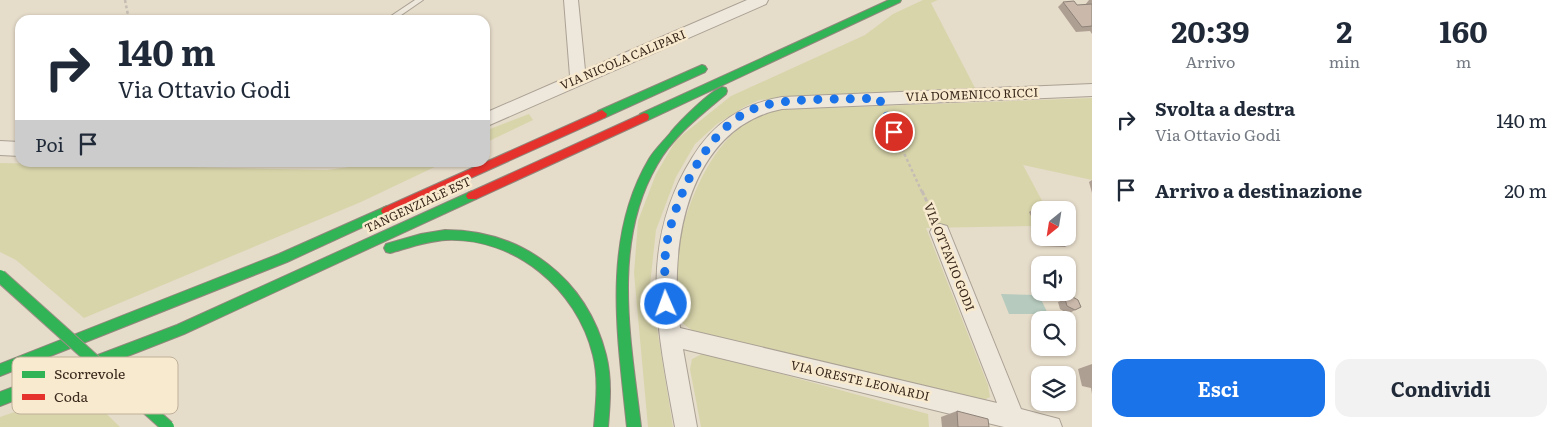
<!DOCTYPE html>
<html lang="it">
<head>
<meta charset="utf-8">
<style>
  body { margin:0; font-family:Literata,serif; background:#f2f2f3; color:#1f2937; height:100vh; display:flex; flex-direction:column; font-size:19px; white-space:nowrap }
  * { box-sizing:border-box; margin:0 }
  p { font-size:16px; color:#747a83 }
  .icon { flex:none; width:28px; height:28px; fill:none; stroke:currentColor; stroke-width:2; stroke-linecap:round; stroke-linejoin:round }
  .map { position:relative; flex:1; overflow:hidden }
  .sheet { display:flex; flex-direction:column; background:#fff; width:475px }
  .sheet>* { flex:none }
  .top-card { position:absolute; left:15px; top:15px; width:475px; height:152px; border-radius:15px; box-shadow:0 1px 4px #0004; background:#fff; color:#1f2937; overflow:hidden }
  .needle { width:32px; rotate:210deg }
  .buttons { position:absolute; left:1031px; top:201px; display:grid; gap:10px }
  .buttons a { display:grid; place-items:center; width:45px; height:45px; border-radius:10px; background:#fff; box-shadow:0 1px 4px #0004; font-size:25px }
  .pin { position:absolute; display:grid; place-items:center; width:42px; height:42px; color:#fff; margin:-21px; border:2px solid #fff; border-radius:50%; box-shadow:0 1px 5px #0007 }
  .me { position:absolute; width:55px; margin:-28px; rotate:358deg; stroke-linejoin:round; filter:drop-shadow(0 0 4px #0008) }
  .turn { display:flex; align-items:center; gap:18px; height:105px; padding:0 20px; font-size:22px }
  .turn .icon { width:65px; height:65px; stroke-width:2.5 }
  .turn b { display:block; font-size:35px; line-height:42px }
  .then { display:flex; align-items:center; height:48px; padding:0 20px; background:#0003; gap:10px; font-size:19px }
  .eta { display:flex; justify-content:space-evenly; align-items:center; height:85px; text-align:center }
  .eta b { font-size:30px; font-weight:700; line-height:35px }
  .primary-button { display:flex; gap:10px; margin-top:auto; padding:10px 20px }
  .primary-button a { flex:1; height:58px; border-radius:15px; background:#1a73e8; color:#fff; font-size:20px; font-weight:700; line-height:58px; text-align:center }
  .primary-button a+a { background:#f2f2f3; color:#1f2937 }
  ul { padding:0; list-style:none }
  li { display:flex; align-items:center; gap:15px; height:70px; padding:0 20px }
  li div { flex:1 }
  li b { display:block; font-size:19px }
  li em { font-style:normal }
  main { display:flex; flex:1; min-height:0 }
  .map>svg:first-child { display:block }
  .green { fill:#d8d5ab }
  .water { fill:#b6cabd }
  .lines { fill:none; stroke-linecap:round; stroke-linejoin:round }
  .lane-casing { stroke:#aba194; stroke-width:2 }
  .street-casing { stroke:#aba194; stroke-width:2 }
  .fast-casing { stroke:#90867b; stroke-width:2 }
  .jam-casing { stroke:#90867b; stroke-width:2 }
  .path-far1 { stroke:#c5bdb3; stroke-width:2.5; stroke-dasharray:3 2.5; stroke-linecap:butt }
  .path { stroke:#c5bdb3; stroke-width:3; stroke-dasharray:4.5 2.5; stroke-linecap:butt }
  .lane { fill:#ede7dc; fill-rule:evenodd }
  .street { fill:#ede7dc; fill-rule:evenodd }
  .fast { fill:#30b455; fill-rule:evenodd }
  .jam { fill:#e5322d; fill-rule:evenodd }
  .fast-bridge-casing { stroke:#9a9084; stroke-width:14; stroke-linecap:butt }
  .fast-bridge { stroke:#30b455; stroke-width:12 }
  .wall { fill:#ae9f93 }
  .building { fill:#cab9ab; stroke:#8d8278 }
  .route { stroke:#1a73e8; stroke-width:9; stroke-dasharray:0 16.2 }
  .labels { text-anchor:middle; stroke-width:5; stroke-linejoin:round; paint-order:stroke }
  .street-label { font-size:12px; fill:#39281b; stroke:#f8eacf }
  .key { fill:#f8eacf; stroke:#bfb099; stroke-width:1 }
  .key-label { font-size:14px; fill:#39281b }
</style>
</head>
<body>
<main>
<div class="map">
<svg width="1092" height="427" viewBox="0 0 1092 427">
  <rect width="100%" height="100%" fill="#e6dcca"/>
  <path class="green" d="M923 0H938L931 3 975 88 796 96 759 100 744 107 717 124 695 144 676 177 656 230 650 285 673 427H648L634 273 638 221 656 174 676 140 731 96 865 35 893 14Z
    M1092 98V180L1023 165 1047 210H1040L1036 226 926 228 988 385 990 397 982 401 707 337C696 332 686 329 679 318 674 310 676 283 677 273 678 260 678 246 681 234 693 187 721 124 773 110Z
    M529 114 533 120 485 143V131Z
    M378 163H443L361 202 84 318 16 260 0 252V163L327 170Z
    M704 353 928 414 929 427H701L690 369 692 359Z
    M81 389 120 427H0V417Z"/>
  <path class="water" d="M1001 294 1039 295 1048 314H1009Z"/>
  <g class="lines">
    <defs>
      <path id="lane" d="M415 0H423L394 20H385Z"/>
      <path id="street" d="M564 0H578L585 70 747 0H768L766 4 485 127V113L570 76Z
        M1092 84V96L782 109C687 128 668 248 680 328L997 403 930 232 933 226 940 224 947 226 1021 409 1059 419 1062 427H1004L683 349 697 427H675C658 332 637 246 692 158 713 123 742 104 782 97Z
        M0 141 20 142V156L0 155Z"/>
      <path id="fast" d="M889 0H901L900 2 648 120H640L639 117 640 114Z
        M702 65 705 66 707 69 705 72 606 117 602 118 597 114 598 111Z
        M722 87 726 88 727 91 726 94C701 115 673 136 657 165 611 244 631 341 641 427H627C618 338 601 240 649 159 655 149 664 141 671 132 680 121 709 92 722 87Z
        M472 191 476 193 478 196 476 199 184 334 0 406V392L177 325Z
        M387 206 391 208 393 211 391 214 287 262 0 376V364L279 254Z
        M445 230C523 230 587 279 606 355 612 379 610 403 608 427H594C596 403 599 379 593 355 577 289 515 237 446 240 427 241 408 248 390 253L386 252 384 248 386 244 421 234Z"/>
      <path id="jam" d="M602 110 607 114 606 117 391 214 387 216 383 214 381 211 383 208Z
        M644 113 648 114 649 117 648 120 476 199H468L466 196 468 193Z"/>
    </defs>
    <use href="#lane" class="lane-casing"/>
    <use href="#street" class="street-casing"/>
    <use href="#fast" class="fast-casing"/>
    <use href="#jam" class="jam-casing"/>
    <path class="path-far1" d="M125 0 129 20
      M886 114 922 192"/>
    <path class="path" d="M922 191 934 217"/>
    <use href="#lane" class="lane"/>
    <use href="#street" class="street"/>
    <use href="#fast" class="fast"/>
    <use href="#jam" class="jam"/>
    <defs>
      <path id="fast-bridge" d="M0 276 168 427"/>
    </defs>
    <use href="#fast-bridge" class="fast-bridge-casing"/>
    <use href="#fast-bridge" class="fast-bridge"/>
  </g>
  <path class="wall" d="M1089 0H1092V34L1090 31 1076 32 1058 7 1063 2 1077 5H1085Z
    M1092 180V193L1089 182Z
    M1035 208 1040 210V238H1068L1072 243 1065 247 1041 246 1031 226 1035 224 1029 212Z
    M1065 299 1075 310 1068 314 1060 309 1058 302Z
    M1092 364V394L1091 388 1082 386 1078 369Z
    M957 411 989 427H942L941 417Z"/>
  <path class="building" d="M1074 1 1077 5 1092 4V26L1082 27 1063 2Z
    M1053 207 1055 210H1040V218L1035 208Z
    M1068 234 1072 243 1047 242 1045 238H1068Z
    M1071 296 1078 300 1081 307 1075 310 1067 306 1065 299Z
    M957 411 988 419 989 427H958Z"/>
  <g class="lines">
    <path class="route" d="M666 304C666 289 664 274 665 259 668 208 708 120 762 106 793 97 845 100 879 98L894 132"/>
  </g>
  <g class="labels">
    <g class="street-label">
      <text transform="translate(623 60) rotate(-23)" y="4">VIA NICOLA CALIPARI</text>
      <text transform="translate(972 95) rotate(-2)" y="4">VIA DOMENICO RICCI</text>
      <text transform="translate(418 205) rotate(-25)" y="4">TANGENZIALE EST</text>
      <text transform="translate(949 257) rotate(68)" y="4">VIA OTTAVIO GODI</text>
      <text transform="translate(860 381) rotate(13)" y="4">VIA ORESTE LEONARDI</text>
    </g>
  </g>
  <rect x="12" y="357" width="166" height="57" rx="8" class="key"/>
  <rect x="22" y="371" width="23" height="7" fill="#30b455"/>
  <rect x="22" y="394" width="23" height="6" fill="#e5322d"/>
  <g class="key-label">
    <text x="54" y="379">Scorrevole</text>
    <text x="54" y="402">Coda</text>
  </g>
</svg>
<div class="buttons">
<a><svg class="needle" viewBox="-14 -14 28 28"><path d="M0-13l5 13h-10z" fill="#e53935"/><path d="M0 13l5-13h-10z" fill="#747a83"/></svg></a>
<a><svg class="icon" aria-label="sound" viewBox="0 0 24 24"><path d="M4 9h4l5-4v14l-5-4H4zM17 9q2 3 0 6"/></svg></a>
<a><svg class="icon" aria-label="search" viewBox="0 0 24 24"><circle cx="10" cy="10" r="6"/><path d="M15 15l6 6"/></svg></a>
<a><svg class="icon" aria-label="layers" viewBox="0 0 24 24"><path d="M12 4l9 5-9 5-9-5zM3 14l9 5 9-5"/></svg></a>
</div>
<div class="pin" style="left:894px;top:132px;background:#d93025"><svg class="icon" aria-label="arrive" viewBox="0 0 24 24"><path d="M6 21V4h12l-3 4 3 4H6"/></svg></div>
<svg class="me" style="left:666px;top:304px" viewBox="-20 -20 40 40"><circle r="17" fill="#1a73e8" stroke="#fff" stroke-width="3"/><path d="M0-11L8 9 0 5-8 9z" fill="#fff"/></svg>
<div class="top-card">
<div class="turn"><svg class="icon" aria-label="right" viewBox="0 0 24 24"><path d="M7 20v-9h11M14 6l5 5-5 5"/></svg><div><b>140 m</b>Via Ottavio Godi</div></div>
<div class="then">Poi<svg class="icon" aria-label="arrive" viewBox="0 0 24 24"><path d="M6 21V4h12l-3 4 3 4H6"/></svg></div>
</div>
</div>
<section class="sheet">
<div class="eta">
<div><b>20:39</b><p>Arrivo</p></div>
<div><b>2</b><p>min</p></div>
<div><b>160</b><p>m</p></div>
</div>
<ul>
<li><svg class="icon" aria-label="right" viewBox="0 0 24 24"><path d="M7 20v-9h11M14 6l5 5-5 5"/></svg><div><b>Svolta a destra</b><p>Via Ottavio Godi</p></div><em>140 m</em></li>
<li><svg class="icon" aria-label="arrive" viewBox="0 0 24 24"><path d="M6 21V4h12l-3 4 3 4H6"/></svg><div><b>Arrivo a destinazione</b></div><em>20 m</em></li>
</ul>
<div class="primary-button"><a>Esci</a><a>Condividi</a></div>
</section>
</main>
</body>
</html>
